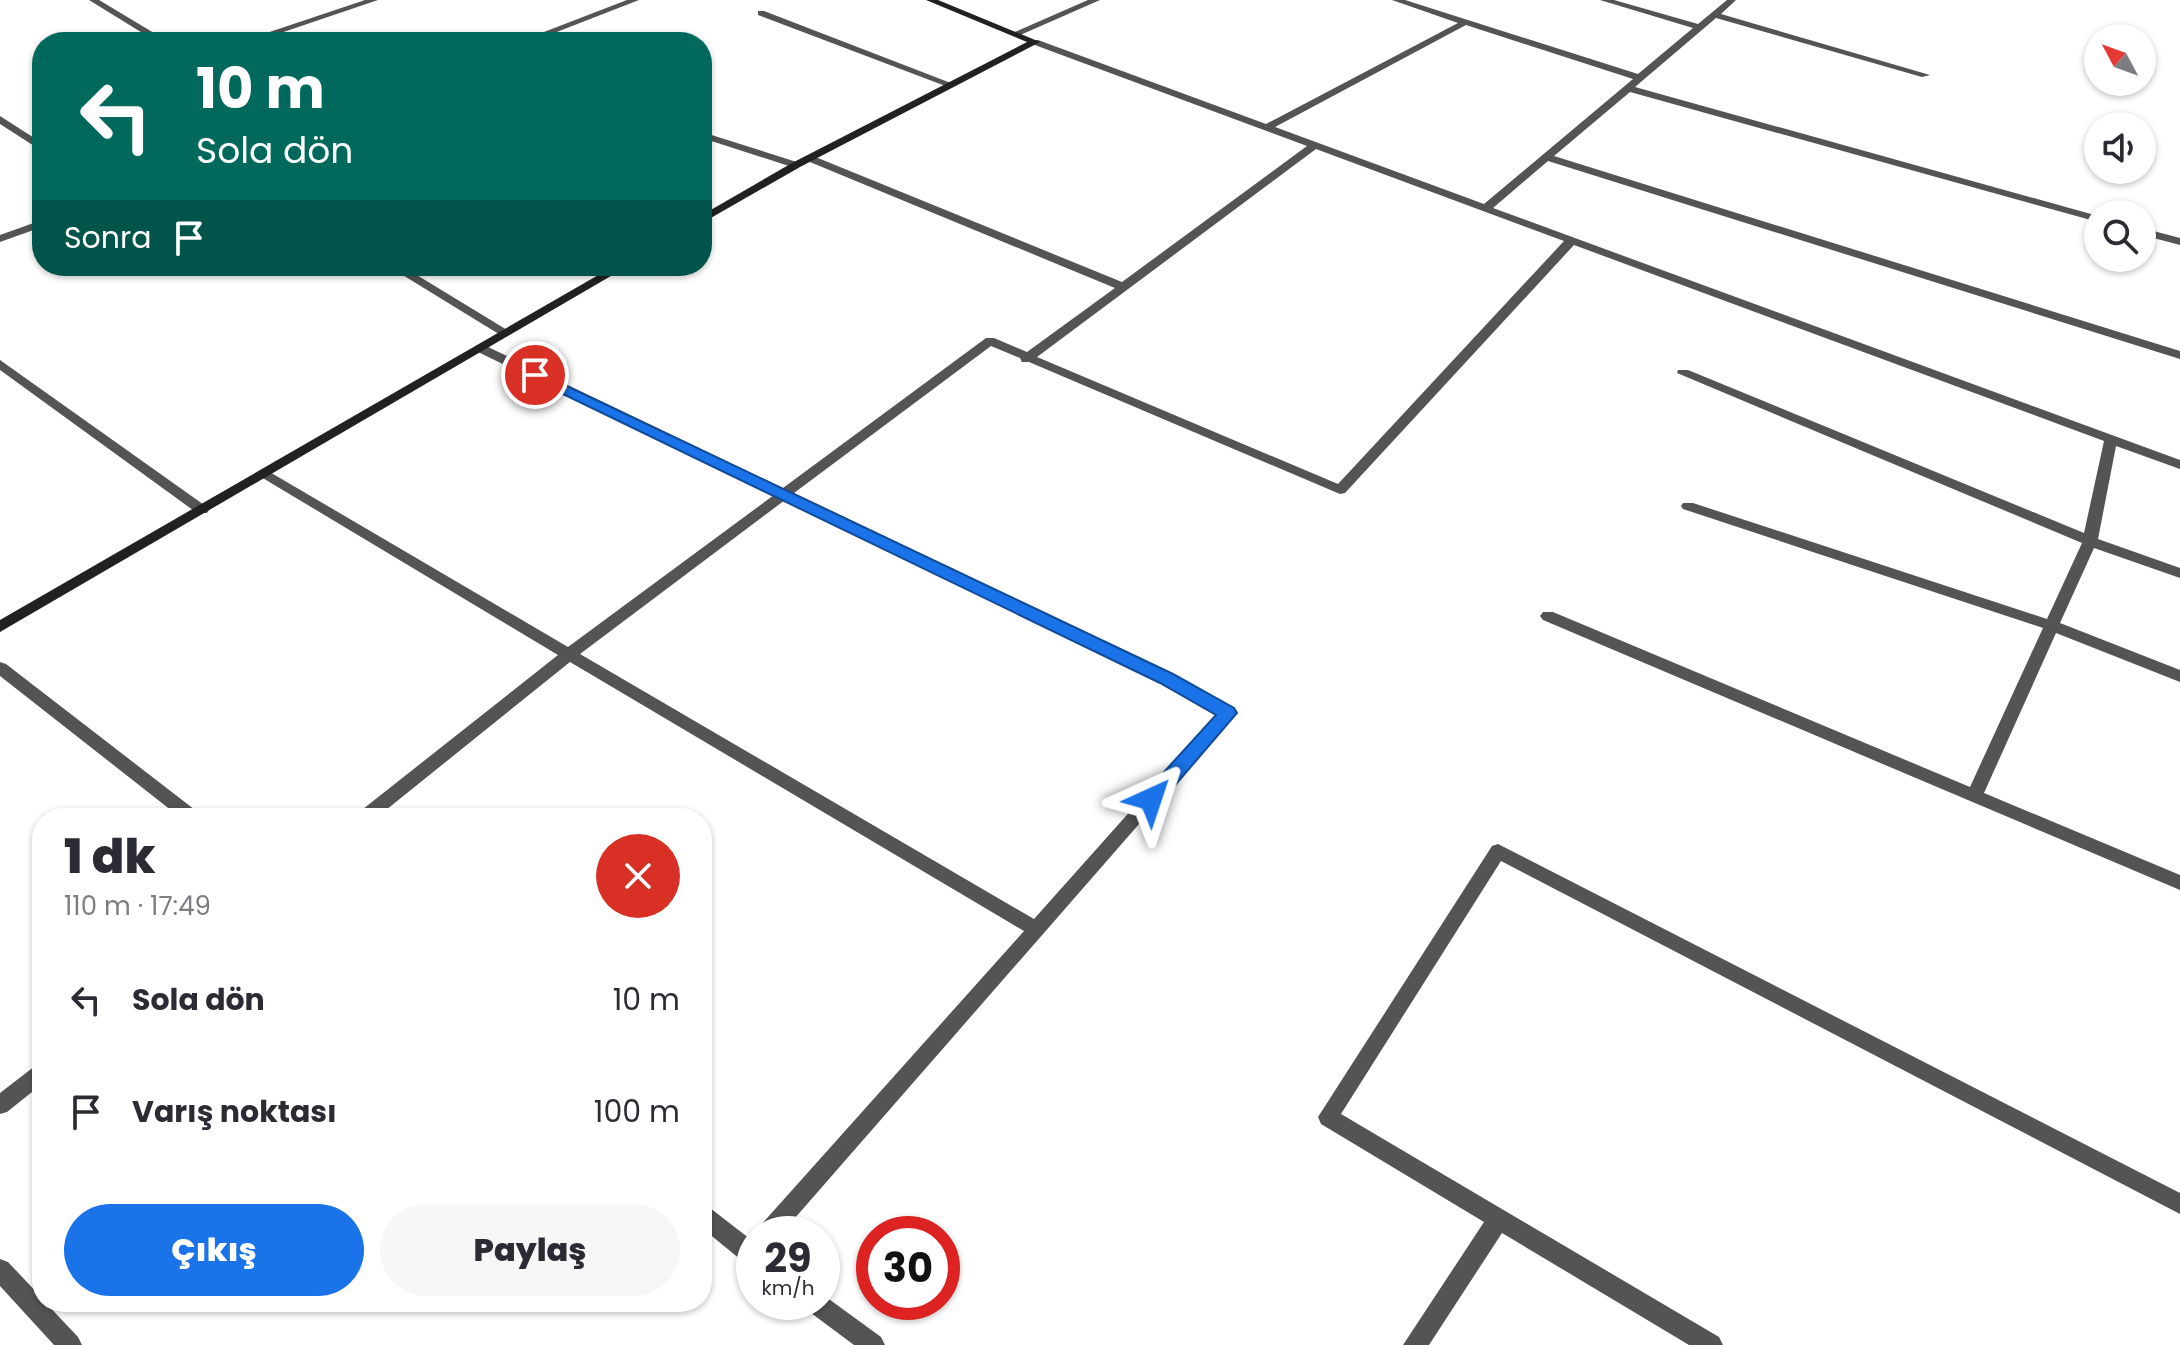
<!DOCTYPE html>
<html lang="tr">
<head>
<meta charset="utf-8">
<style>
  body { margin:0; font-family:Poppins,sans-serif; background:#f7f7f7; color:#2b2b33; height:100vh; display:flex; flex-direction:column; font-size:30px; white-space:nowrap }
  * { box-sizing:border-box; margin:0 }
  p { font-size:26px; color:#7c7c81 }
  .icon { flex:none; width:44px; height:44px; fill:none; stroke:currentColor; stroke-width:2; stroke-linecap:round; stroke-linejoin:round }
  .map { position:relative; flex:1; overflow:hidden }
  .details { position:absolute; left:32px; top:808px; width:680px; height:504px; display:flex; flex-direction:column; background:#fff; border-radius:32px; box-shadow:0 2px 6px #0004 }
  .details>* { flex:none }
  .guide { position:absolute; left:32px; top:32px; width:680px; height:244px; border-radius:32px; box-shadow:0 2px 6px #0004; background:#00695c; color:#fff; overflow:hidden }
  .needle { width:52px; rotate:311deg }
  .tools { position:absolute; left:2084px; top:24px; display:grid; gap:16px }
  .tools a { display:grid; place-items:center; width:72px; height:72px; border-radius:50%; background:#fff; box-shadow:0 2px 6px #0004; font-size:40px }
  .speed { position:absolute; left:736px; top:1216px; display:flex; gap:16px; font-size:40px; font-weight:700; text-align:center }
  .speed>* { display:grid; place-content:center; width:104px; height:104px; border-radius:50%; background:#fff; box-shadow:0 2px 6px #0004; line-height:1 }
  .speed small { font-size:20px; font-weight:400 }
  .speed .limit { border:12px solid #d22; background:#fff; color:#111 }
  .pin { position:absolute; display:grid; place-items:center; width:68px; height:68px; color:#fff; margin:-34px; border:4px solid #fff; border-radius:50%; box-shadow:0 2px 8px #0007 }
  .me { position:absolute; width:88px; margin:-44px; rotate:42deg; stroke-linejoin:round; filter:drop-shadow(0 0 6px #0008) }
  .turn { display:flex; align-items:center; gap:28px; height:168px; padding:0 32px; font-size:36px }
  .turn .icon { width:104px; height:104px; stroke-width:2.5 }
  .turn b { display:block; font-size:56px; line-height:68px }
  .then { display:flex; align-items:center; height:76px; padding:0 32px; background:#0003; gap:16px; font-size:30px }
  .round { display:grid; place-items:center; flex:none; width:84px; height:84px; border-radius:42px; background:#f7f7f7 }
  .overview { display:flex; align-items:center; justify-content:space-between; height:136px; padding:0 32px }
  h1 { font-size:48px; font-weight:800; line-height:60px }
  .cta { display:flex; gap:16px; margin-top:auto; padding:16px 32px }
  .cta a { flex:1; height:92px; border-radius:48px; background:#1a73e8; color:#fff; font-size:32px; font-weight:800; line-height:92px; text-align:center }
  .cta a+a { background:#f7f7f7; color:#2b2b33 }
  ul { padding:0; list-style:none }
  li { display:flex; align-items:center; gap:24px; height:112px; padding:0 32px }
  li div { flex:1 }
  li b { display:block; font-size:30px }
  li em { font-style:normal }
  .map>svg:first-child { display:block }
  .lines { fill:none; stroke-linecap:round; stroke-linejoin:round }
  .street { fill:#545454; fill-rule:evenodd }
  .secondary { fill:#212121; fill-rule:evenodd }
  .route { fill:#1a73e8; stroke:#114b97; stroke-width:2 }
</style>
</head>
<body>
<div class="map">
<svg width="2180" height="1345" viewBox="0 0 2180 1345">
  <rect width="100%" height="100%" fill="#fff"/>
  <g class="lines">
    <path class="street" d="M89 0H99L169 42H157Z
      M365 0H378L254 42H240Z
      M627 0H639L531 42H518Z
      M1088 0H1100L1018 36 1010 34Z
      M1392 0H1405L1638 74 1693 28 1600 0H1614L1698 24 1727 0H1736L1721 14 1930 75 1922 77 1716 18 1635 87 2098 216V222L1630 92 1554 156 2180 351V359L1548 161 1493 208 2180 460V469L2116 446 2098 539 2180 568V578L2094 548 2060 623 2180 670V682L2056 633 1984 793 2180 875V890L1543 620 1540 616 1543 612H1553L1970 787 2043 628 1683 509 1681 506 1683 503H1693L2047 619 2082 543 1677 373 1678 370H1688L2084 533 2104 441 1574 245 1345 493 1340 494 1029 362H1022L1020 358 991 346 794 493 1173 674 1234 709 1236 713 781 1234H756L759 1227 1024 931 570 662 376 818H355L358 813 558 655 256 474 263 470 268 471 568 647 774 495 476 351V345H484L783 488 986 338H994L1027 352 1115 288 805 160V156H813L1122 282 1307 146 1032 44V40H1038L1266 124 1458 23ZM1466 25 1633 79 1484 204 1275 127ZM1316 149 1564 241 1338 484 1037 357ZM785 500 1161 682 1217 714 1034 919 580 654Z
      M758 11H764L956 85 948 87 758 15Z
      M0 116 42 143V151L0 124Z
      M702 132 800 163 801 165 792 167 702 138Z
      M42 220V227L0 242V235Z
      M2142 228 2180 238V245L2142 235Z
      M388 266H402L512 333 506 337 502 336Z
      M0 360 207 507 209 510 207 513H197L0 370Z
      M0 662 6 664 199 813 202 818H181L0 676Z
      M1498 844 2180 1193V1214L1501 861 1341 1114 1719 1337 1723 1345H1689L1502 1233 1429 1345H1403L1484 1222 1321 1124 1318 1117 1492 846Z
      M42 1063V1084L7 1112 0 1114V1093L35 1066Z
      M702 1205 710 1208 754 1242V1267L746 1264 702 1228Z
      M0 1259 8 1262 42 1298V1302H45L78 1337 82 1345H54L0 1286Z
      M822 1294 881 1337 885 1345H854L807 1310 804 1302H822Z"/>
    <path class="secondary" d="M926 0H938L1040 42 800 167 702 223V215L792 163 1027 42Z
      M614 266H628L0 632V620Z"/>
  </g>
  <path class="route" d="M535 371 1173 674 1234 708 1237 713 1158 805H1144L1141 799 1144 794 1216 715 1160 683 530 378V372Z"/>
</svg>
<div class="tools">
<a><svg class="needle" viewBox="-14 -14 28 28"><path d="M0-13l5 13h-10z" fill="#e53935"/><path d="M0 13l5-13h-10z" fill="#7c7c81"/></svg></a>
<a><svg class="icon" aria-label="sound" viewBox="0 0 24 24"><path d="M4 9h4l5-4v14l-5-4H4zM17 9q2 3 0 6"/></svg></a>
<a><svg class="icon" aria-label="search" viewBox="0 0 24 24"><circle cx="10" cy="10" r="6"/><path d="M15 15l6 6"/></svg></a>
</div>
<div class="speed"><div>29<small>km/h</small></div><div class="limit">30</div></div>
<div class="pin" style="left:535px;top:375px;background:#d93025"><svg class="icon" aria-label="arrive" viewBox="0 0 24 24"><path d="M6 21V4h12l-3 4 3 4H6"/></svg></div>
<svg class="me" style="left:1151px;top:799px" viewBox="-20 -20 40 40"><path d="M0-17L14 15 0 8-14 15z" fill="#1a73e8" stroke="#fff" stroke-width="4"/></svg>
<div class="guide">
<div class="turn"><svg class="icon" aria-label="left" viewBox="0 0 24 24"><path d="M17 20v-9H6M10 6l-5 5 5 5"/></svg><div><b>10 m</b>Sola dön</div></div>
<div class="then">Sonra<svg class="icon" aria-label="arrive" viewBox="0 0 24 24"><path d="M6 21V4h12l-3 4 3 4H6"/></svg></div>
</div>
<section class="details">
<div class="overview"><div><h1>1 dk</h1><p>110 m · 17:49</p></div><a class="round" style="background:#d93025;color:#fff"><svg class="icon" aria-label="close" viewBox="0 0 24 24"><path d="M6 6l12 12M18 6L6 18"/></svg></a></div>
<ul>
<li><svg class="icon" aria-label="left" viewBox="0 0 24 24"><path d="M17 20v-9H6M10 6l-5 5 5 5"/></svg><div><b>Sola dön</b></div><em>10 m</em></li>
<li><svg class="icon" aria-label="arrive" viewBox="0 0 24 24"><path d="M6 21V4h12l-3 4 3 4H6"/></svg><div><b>Varış noktası</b></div><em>100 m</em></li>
</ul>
<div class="cta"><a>Çıkış</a><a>Paylaş</a></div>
</section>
</div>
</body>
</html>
